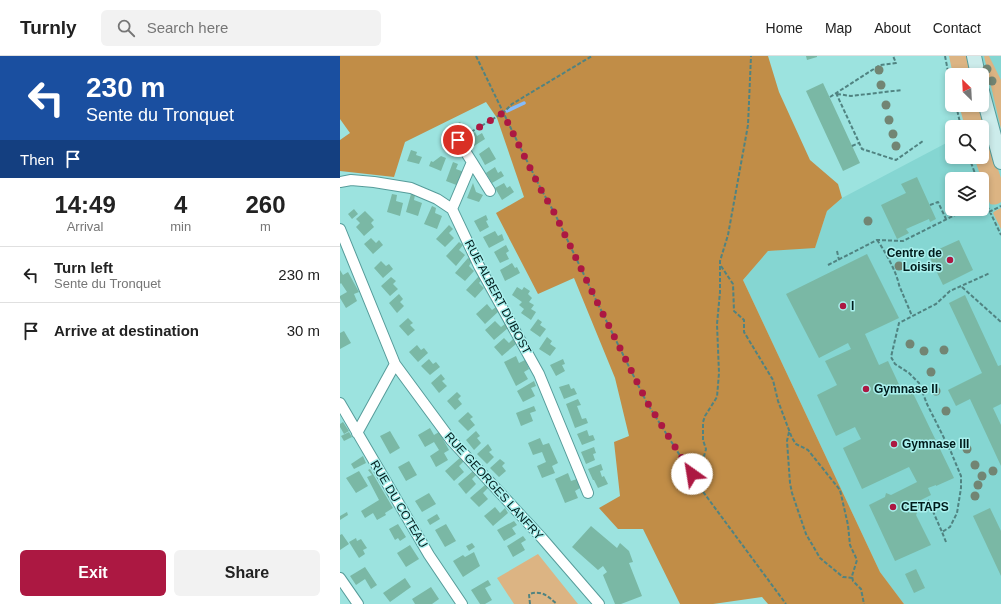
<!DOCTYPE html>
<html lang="en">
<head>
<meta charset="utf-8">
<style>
  body { margin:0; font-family:Helvetica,sans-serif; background:#f2f2f2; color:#222; height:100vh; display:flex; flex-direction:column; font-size:15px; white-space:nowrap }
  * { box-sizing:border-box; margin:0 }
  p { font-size:13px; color:#767676 }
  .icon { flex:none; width:22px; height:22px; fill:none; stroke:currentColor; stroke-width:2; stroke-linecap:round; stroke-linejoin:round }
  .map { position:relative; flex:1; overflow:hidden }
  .side { display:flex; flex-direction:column; background:#fff; width:340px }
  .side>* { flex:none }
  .guide { background:#1a4fa0; color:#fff; overflow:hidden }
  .needle { width:26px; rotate:336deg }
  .buttons { position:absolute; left:605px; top:12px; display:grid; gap:8px }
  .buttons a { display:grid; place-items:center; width:44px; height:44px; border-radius:6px; background:#fff; box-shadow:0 2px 6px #0003; font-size:20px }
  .pin { position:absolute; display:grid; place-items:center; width:34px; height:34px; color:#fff; margin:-17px; border:2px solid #fff; border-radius:50%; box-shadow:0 1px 4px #0007 }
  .me { position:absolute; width:44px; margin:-22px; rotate:328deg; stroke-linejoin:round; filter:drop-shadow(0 0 3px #0008) }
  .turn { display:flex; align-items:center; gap:14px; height:84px; padding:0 20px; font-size:18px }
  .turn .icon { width:52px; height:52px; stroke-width:2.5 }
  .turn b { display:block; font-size:28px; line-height:34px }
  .then { display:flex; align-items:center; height:38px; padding:0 20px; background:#0003; gap:8px; font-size:15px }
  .eta { display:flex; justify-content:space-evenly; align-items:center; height:68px; text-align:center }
  .eta b { font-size:24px; font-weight:700; line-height:28px }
  .cta { display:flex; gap:8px; margin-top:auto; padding:8px 20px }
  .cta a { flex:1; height:46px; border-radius:6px; background:#ac1842; color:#fff; font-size:16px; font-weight:700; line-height:46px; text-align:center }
  .cta a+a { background:#f2f2f2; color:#222 }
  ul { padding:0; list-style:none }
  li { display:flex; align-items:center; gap:12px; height:56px; padding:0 20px; border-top:1px solid #e0e0e0 }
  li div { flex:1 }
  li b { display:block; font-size:15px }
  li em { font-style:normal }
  header { display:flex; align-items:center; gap:24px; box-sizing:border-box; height:56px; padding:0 20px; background:#fff; border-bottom:1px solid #e0e0e0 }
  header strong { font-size:19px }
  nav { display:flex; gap:22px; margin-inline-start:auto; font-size:14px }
  .search { width:280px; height:36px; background:#f2f2f2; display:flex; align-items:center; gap:10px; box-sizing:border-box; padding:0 14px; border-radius:6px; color:#767676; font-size:15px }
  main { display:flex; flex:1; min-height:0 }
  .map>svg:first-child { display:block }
  .built { fill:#85d6d2; fill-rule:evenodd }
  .green { fill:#dcb483 }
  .forest { fill:#c18d47 }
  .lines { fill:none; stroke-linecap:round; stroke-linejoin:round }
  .stream { stroke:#85bcfb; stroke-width:3.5 }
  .building { fill:#7ab8a5 }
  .street-casing { stroke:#569c9a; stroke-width:12 }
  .secondary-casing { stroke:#569c9a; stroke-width:16 }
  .path { stroke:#508381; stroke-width:2; stroke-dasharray:4 2; stroke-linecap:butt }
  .street { stroke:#fff; stroke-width:10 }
  .secondary { stroke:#cceceb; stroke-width:14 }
  .tree { fill:#728573 }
  .route { stroke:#ac1842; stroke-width:7; stroke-dasharray:0 12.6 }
  .poi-dot { fill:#ac1842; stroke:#a9f0ed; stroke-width:1.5 }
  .labels { text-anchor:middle; stroke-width:3; stroke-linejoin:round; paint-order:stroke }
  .poi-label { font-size:12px; font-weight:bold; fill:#001c1c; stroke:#a9f0ed; text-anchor:start }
  .street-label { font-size:12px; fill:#001c1c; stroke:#a9f0ed }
</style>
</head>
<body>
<header>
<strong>Turnly</strong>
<div class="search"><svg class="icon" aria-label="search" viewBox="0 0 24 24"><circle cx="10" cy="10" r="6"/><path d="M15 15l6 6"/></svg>Search here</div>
<nav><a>Home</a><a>Map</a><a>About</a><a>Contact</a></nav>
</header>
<main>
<section class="side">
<div class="guide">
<div class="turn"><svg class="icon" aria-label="left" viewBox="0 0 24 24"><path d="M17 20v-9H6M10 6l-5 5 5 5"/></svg><div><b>230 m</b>Sente du Tronquet</div></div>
<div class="then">Then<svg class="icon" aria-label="arrive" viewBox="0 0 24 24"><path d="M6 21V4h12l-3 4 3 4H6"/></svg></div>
</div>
<div class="eta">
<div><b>14:49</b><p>Arrival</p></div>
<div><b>4</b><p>min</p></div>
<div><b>260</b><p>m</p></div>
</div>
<ul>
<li><svg class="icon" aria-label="left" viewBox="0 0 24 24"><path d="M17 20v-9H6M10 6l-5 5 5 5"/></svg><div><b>Turn left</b><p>Sente du Tronquet</p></div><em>230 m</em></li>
<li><svg class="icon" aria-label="arrive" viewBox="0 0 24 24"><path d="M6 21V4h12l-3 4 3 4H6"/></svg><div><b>Arrive at destination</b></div><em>30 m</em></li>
</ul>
<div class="cta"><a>Exit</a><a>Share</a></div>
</section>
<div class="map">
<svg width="661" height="548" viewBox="0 0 661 548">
  <rect width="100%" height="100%" fill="#9ce3df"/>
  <path class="built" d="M638 0H661V548H564L540 516 403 224 428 195 475 191 487 155 502 142 612 84V101H642V71L654 62ZM612 123H642V153H612Z"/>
  <path class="green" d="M609 0H628L632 19H613Z
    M644 0H649L661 24V73Z
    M619 49H639L652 96 661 122V146C657 149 654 149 650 148L634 101H642V71H625Z
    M661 152V173L653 157 655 155Z
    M198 498 238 548H174L157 522Z"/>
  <path class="forest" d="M0 0H428L439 36 470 104 498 128 502 142 487 155 475 192 428 195 403 224 540 516 564 548H428L422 541 373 548H340L303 473H278L259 452 280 440 274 386 289 380 275 322 234 222 198 238 156 157 184 141 157 62 146 46 65 86 54 121 0 115V84L10 77 0 63Z"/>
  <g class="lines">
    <path class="stream" d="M167 55 184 47"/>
  </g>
  <path class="building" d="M466 0H477V1L467 4Z
    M483 27 520 107 503 115 466 35Z
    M120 66 124 72 121 74 123 78 115 80 110 71Z
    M135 76 137 80 142 77 145 83 134 90 127 80Z
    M149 91 156 103 145 109 139 98Z
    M71 94 77 96 76 99 82 101 79 108 67 105Z
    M101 100 106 102 101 115 89 110 91 105 93 106Z
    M113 106 118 108 116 113 124 116 119 130 106 125Z
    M155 111 158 117 161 115 164 120 152 127 146 117Z
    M577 121 596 163 590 166 589 163 566 173 569 177 557 183 541 149 566 137 561 128Z
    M133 127 136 136 143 139 139 146 127 142Z
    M164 127 167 132 170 130 174 136 162 144 155 132Z
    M52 138 57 139 56 145 63 147 60 160 47 156Z
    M71 138 75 139 74 144 82 147 78 160 66 156Z
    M92 150 96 152 95 157 102 160 97 173 84 168Z
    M14 153 18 158 12 163 8 158Z
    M25 155 34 164 31 167 34 171 24 180 16 171 20 167 16 163Z
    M146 159 148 164 146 165 149 171 140 176 134 165Z
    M109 169 113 173 109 177 114 182 105 191 96 183Z
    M155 175 158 180 162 178 164 184 149 192 143 181Z
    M31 182 36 187 39 184 43 189 33 198 24 188Z
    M619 184 633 214 603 229 588 198Z
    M119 186 123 189 119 194 125 199 116 210 106 200Z
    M166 189 169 195 166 197 169 203 160 207 154 196Z
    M527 198 559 262 525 278 539 309 548 305 563 337 571 333 614 422 596 430V429L588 432 591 439 579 445 581 448 576 459 591 489 555 505 529 449 545 441 546 437 551 439 577 426 569 411 522 433 503 392 521 383 515 371 496 380 477 339 497 329 485 305 511 293 508 287 479 302 446 238Z
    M128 202 132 205 129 210 134 215 125 225 115 217Z
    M41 205 46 210 49 208 53 213 43 222 34 212Z
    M172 207 175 212 177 211 180 217 165 225 160 214Z
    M0 214 3 219 8 216 19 236 14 238 17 245 6 252 0 242V240L7 236 1 227 0 228Z
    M139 220 142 223 139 227 144 232 135 242 126 234Z
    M51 221 56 225 53 228 58 233 50 240 41 230Z
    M177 231 182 234 184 231 190 235 188 238 192 242 189 246 194 249 191 253 196 256 191 264 181 257 184 253 179 249 182 246 172 239Z
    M59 238 63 243 60 246 64 250 57 257 49 247Z
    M625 239 658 310 661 309V348L653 352 661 369V410L630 343 616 350 608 334 642 317 609 247Z
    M147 248 152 254 156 251 159 255 145 268 136 258Z
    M68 262 73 267 70 269 75 274 68 280 59 270Z
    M198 263 202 266 200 269 206 273 200 281 190 274Z
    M155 265 161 271 165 268 168 272 154 284 145 274Z
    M4 275 11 287 0 293V277Z
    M207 281 212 285 210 288 216 292 210 300 199 293Z
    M164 282 169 287 173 283 176 288 162 300 154 291Z
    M77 289 81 294 84 292 88 297 78 306 69 296Z
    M176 300 179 307 185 304 189 313 184 316 188 323 176 330 164 306Z
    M89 303 93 308 96 306 100 311 90 319 81 310Z
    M223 303 225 308 222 309 225 315 216 320 210 309Z
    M101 318 105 323 102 325 107 330 99 337 91 327Z
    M194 325 196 330 191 332 195 340 183 346 177 335Z
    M229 328 231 333 234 332 237 338 224 343 219 331Z
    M117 336 121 340 118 343 122 348 115 354 107 345Z
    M238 343 241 349 237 350 242 363 246 362 248 367 235 372 226 348Z
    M194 350 196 355 190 357 193 365 181 370 176 357Z
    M128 356 133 361 130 363 135 369 128 375 118 365Z
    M3 366 9 375 4 378 0 371V368Z
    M90 372 94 379 99 376 109 394 104 397 108 404 96 411 90 400 99 394 94 386 85 391 78 379Z
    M247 374 249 380 253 379 255 384 242 389 237 378Z
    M50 375 60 392 50 398 40 380Z
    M136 375 140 380 137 382 141 387 134 394 126 384Z
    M9 376 12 381 4 385 1 380Z
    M200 382 203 389 209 387 218 407 212 410 215 417 202 422 197 410 206 406 202 396 193 399 188 387Z
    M148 388 152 394 149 396 154 401 147 408 137 398Z
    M254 391 256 397 253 398 255 404 246 408 241 396Z
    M23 400 26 407 14 413 11 408Z
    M121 401 124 405 119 410 124 416 114 425 105 415Z
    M160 403 165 407 162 410 166 415 159 421 150 412Z
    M69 405 77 419 66 425 58 411Z
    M261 408 263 414 260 415 262 421 264 420 268 428 258 432 254 424H253L248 413Z
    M30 413 53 452 45 457 46 459 37 464 33 457 25 462 21 455 39 444 27 421 32 419 28 414Z
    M19 415 28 430 16 437 6 422Z
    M133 415 136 419 132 423 136 428 126 438 118 428Z
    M228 417 231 425 237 423 240 432 235 435 238 442 225 447 215 423Z
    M145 429 148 432 143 437 148 443 139 451 130 442Z
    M89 437 96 448 82 456 75 445Z
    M155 451 160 457 165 452 168 457 153 470 144 460Z
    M650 452 661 475V520L633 460Z
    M7 456 8 459 0 464V460Z
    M97 458 100 463 90 469 87 464Z
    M174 465 177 469 172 472 176 478 164 485 157 474Z
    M58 468 66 481 60 485 58 482 55 484 49 473Z
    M106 468 116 485 105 491 95 474Z
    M251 470 277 492 280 487 289 495 293 506 289 507 302 540 281 548H275L263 519 267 516 263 510 258 514 232 491Z
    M2 478 9 488 0 494V479Z
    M183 480 186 484 181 487 185 494 173 501 167 490Z
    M16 482 17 485 21 483 27 492 23 494 25 498 19 502 9 486Z
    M132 487 135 491 129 495 126 490Z
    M70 489 79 503 66 511 57 497Z
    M134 496 140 510 123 521 113 505 123 499 125 501Z
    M25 511 37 529 31 533 25 523 16 529 10 520Z
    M576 513 585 532 574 537 565 518Z
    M65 522 71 531 50 546 43 537Z
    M148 524 151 529 145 532 152 544 145 548H140L131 534Z
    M91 531 99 543 92 548H75L72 543Z"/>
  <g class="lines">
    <defs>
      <path id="street" d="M132 106 150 135
        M0 126 11 124 34 126 71 132 97 143 112 153 139 210 199 318 248 437
        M112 153 132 106 118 84
        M0 173 55 308 17 377
        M55 308 111 384 201 481 259 548
        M0 347 89 499 122 548
        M0 522 18 548"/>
      <path id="secondary" d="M634 0 638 19
        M642 35 661 106"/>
    </defs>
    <use href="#street" class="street-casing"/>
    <use href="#secondary" class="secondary-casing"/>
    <path class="path" d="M136 0 178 87 200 131 215 158 257 246 307 347 361 433 446 548
      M605 0 612 36
      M496 37 522 93 556 104 583 85
      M497 38 511 40 562 34
      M490 41 540 9 556 7 553 0
      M616 49 621 71
      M126 79 163 57 172 48 252 0
      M512 90 519 87
      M629 101 637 123
      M642 139 661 179
      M590 149 598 146 606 163
      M649 156 661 150
      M537 184C544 193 557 217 559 229L572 260
      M497 195 499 204
      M488 209 537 184 563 185 617 158
      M381 210 393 228 394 255 404 264V276L433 324 438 345 452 382 456 388 468 394 500 434 508 469 510 489 517 504 512 520 513 525 521 533 524 548
      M622 231 661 266
      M449 376 447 385 450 427 452 437 466 478 480 502 503 521 513 522
      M360 430 363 422 361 411 366 393 363 384V366L365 360 377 341 379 317 377 268 380 236V205L388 179 408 69 411 0
      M588 444 602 476
      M606 486 602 476 610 471 617 457 621 432V420L611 396 587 348 579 327 569 317 555 308 551 301 559 267 596 248 610 235 650 217
      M190 548 189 538C203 534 207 540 217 548"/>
    <use href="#street" class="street"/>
    <use href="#secondary" class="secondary"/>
  </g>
  <g class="tree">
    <circle cx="647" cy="13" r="4.5"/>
    <circle cx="539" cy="14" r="4.5"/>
    <circle cx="652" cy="25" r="4.5"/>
    <circle cx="541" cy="29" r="4.5"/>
    <circle cx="546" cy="49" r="4.5"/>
    <circle cx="549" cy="64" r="4.5"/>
    <circle cx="553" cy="78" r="4.5"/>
    <circle cx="556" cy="90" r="4.5"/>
    <circle cx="528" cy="165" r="4.5"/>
    <circle cx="559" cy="210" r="4.5"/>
    <circle cx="570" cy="288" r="4.5"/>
    <circle cx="604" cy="294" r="4.5"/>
    <circle cx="584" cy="295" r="4.5"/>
    <circle cx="591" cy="316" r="4.5"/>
    <circle cx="596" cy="335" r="4.5"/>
    <circle cx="606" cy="355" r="4.5"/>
    <circle cx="627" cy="393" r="4.5"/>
    <circle cx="635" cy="409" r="4.5"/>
    <circle cx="653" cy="415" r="4.5"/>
    <circle cx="642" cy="420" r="4.5"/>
    <circle cx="638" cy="429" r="4.5"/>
    <circle cx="635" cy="440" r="4.5"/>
  </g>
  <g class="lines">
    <path class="route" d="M118 84 163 57 200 132 215 158 257 246 307 346 352 418"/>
  </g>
  <g class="poi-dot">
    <circle cx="610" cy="204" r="4"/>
    <circle cx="503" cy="250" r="4"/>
    <circle cx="526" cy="333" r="4"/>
    <circle cx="554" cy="388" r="4"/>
    <circle cx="553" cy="451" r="4"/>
  </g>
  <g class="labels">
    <g class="poi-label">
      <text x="602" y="201" text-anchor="end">Centre de<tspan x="602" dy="14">Loisirs</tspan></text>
      <text x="511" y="254">I</text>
      <text x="534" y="337">Gymnase II</text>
      <text x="562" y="392">Gymnase III</text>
      <text x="561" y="455">CETAPS</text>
    </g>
    <g class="street-label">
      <text transform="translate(158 241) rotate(62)" y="4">RUE ALBERT DUBOST</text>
      <text transform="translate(154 430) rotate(48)" y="4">RUE GEORGES LANFRY</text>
      <text transform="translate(59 448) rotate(59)" y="4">RUE DU COTEAU</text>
    </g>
  </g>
</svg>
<div class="buttons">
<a><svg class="needle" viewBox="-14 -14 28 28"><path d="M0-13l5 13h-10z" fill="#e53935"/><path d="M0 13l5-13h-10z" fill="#767676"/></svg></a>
<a><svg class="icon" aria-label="search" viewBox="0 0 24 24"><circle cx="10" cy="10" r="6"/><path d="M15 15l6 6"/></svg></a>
<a><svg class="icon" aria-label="layers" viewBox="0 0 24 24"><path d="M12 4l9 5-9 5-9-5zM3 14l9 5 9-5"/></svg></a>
</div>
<div class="pin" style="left:118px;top:84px;background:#d93025"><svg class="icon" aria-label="arrive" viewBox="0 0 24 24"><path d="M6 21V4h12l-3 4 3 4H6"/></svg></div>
<svg class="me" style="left:352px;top:418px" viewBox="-20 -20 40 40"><circle r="19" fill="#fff"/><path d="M0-13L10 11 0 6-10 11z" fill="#ac1842"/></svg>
</div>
</main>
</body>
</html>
